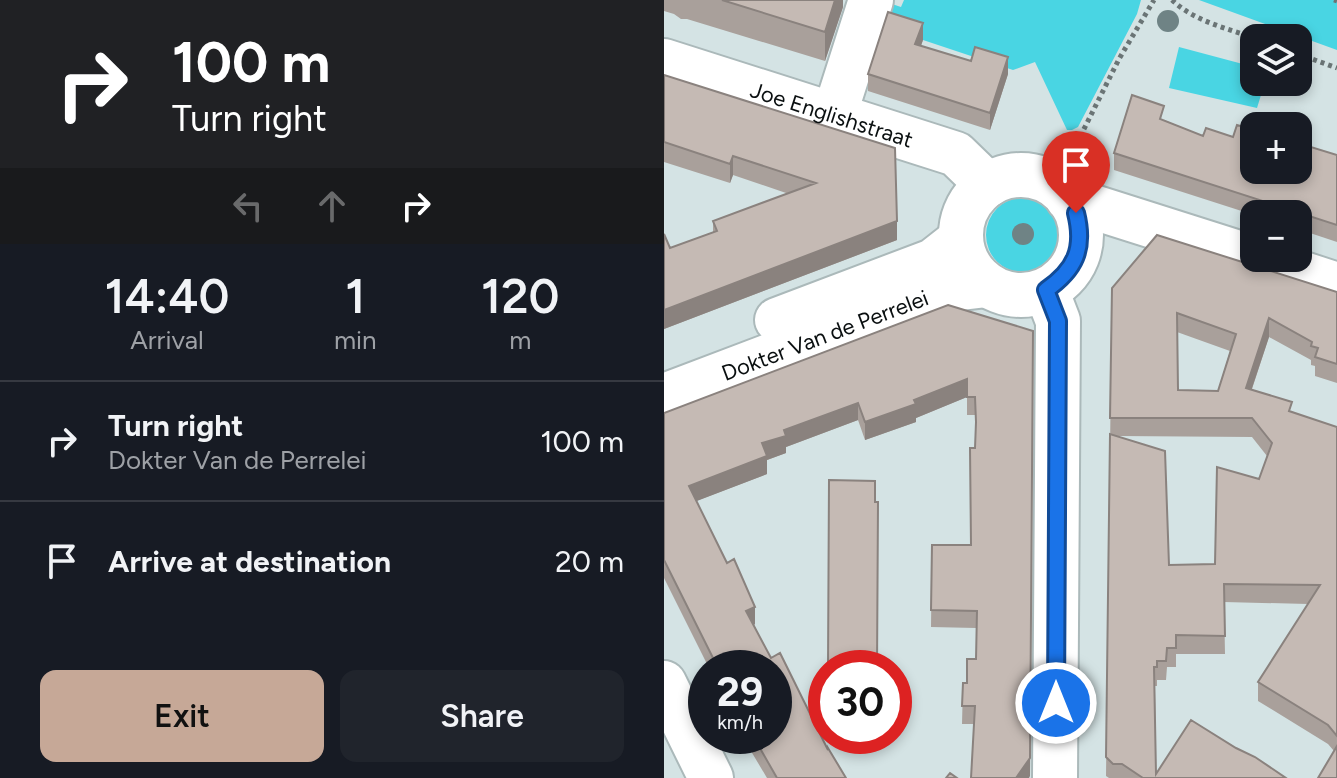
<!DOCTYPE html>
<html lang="en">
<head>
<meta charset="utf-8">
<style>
  body { margin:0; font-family:Figtree,sans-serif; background:#20242c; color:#f1f3f6; height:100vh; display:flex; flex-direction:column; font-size:30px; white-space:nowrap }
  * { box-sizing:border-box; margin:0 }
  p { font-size:26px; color:#9ea1a6 }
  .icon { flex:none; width:44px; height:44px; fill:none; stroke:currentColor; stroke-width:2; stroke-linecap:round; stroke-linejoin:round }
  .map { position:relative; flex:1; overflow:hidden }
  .sheet { display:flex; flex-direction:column; background:#171b24; width:664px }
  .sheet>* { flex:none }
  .guide { background:#202124; color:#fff; overflow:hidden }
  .fabs { position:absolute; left:576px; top:24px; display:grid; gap:16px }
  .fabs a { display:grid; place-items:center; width:72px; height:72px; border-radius:16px; background:#171b24; box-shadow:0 4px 12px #0003; font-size:40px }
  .speed { position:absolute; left:24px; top:650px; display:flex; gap:16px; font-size:40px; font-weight:700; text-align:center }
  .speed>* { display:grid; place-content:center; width:104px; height:104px; border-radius:50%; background:#171b24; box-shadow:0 4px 12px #0003; line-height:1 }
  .speed small { font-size:20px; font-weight:400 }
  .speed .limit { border:12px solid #d22; background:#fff; color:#111 }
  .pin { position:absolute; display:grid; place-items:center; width:68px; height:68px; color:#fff; margin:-82px -34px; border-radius:50% 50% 50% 0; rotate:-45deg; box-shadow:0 0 8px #0007 }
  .pin .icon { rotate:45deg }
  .me { position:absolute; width:88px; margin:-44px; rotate:0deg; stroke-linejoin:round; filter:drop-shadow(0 0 6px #0008) }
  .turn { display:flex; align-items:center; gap:28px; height:168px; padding:0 40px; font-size:36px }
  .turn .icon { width:104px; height:104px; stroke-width:2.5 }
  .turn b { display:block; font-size:56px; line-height:68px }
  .lanes { display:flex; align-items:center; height:76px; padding:0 40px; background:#0003; justify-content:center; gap:40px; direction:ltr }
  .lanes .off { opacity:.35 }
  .eta { display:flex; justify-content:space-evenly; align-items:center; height:136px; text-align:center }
  .eta b { font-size:48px; font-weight:600; line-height:56px }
  .primary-button { display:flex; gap:16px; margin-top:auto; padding:16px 40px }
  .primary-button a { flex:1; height:92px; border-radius:16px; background:#c6a897; color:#111; font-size:32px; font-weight:600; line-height:92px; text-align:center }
  .primary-button a+a { background:#20242c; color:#f1f3f6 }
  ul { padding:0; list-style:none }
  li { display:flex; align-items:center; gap:24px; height:120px; padding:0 40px; border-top:2px solid #363941 }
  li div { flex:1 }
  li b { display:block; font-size:30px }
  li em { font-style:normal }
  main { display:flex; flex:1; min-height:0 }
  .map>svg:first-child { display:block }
  .green { fill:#49d5e3 }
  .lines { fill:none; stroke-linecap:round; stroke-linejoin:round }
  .minor-casing { stroke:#abb9ba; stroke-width:48 }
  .path { stroke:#6a7475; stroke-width:5; stroke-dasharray:4 4; stroke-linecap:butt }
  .minor { stroke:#fff; stroke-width:44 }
  .tree { fill:#6f8385 }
  .wall { fill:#a9a09b; fill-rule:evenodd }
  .shaded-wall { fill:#8a827e }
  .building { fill:#c5bab4; stroke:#8a827e; stroke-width:2; fill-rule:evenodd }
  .route-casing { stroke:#114b97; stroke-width:20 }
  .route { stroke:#1a73e8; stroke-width:14 }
  .labels { text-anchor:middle; stroke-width:7; stroke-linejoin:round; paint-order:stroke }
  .street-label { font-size:22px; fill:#0a0f10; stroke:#d4e3e4 }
</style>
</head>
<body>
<main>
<section class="sheet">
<div class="guide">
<div class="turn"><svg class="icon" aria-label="right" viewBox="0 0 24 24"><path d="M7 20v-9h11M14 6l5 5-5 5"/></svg><div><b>100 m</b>Turn right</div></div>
<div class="lanes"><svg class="icon off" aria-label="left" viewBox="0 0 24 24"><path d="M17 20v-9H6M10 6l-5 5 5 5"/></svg><svg class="icon off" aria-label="ahead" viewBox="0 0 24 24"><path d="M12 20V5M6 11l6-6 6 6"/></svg><svg class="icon" aria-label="right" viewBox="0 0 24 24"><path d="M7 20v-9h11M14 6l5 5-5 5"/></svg></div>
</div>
<div class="eta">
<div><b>14:40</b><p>Arrival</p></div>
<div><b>1</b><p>min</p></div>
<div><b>120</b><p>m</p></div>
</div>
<ul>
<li><svg class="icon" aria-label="right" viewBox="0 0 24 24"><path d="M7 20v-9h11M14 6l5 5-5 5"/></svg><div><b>Turn right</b><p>Dokter Van de Perrelei</p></div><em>100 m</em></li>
<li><svg class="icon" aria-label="arrive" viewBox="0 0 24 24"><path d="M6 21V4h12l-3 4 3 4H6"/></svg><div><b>Arrive at destination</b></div><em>20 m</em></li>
</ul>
<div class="primary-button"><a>Exit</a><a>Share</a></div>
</section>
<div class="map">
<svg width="673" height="778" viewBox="0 0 673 778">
  <rect width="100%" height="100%" fill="#d4e3e4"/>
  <path class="green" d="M240 0H477L473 14 414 127 408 130H403L371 62 349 70 211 24 219 1 237 7Z
    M535 0H673V50Z
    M515 47 590 67V82H601L593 108 505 88Z
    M322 235a38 38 0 1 1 76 0a38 38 0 1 1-76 0Z"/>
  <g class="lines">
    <defs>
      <g id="minor">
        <path id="s1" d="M0 61 292 154 324 185"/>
        <path d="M170 116 207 0"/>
        <circle cx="357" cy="235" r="60"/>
        <path d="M404 199 590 258"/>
        <path d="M591 258 673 285"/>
        <path d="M382 290 394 321 391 778"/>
        <path d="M113 320 269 261 297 239"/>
        <path id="s2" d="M0 396 280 290 323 285"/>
        <path d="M0 683 47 778"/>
      </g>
    </defs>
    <use href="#minor" class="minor-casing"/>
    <path class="path" d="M508 0C530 21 562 28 590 38
      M670 0 673 1
      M634 54 673 68
      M402 165 455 59 490 0"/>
    <use href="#minor" class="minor"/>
  </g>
  <g class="tree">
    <circle cx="504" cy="21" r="11"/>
    <circle cx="359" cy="234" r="11"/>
  </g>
  <path class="wall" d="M0 0H179V7L161 61 23 19H17L10 14 0 11Z
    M259 40 257 46 344 74 326 130 204 91V74Z
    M0 75 233 240 0 329V234L6 248 49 232V221L125 194 69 175 66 183 0 162Z
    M500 120 539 136 569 137 673 155V242L634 229V214H590V215L450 170V153Z
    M448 288 673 292V383L651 376V366L647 365V360L605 337 588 389 628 412 673 427V778L670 751 664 744 594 701V682L644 604 560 602 561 654H512V667H503L502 680H493V686H491L492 774 572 748 622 778H445L442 776ZM513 332 566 351 554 391 514 390ZM454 436 588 437 603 456 595 479 551 564 505 565Z
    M369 331 366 776 310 724H298L299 683H303L312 659V628L267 627 268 545H307L312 434 311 415H303V397L252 418V422L201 440 194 420 122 447V453L103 460V474L32 501 91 624 90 625 107 658 182 778H103L78 736H110V668H45L0 578V413Z"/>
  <path class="shaded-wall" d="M171 0H179V7L161 61V32Z
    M259 23V40L251 61V44Z
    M344 57V74L326 130V113Z
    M69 156V175L66 183V164Z
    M233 221V240L0 329V310Z
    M605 318V337L582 406V388Z
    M369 331 366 776 365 778H352Z
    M303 379V397L252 418V422L201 440V422L250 400Z
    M194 403V420L122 447V453L103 460V474L25 504V486L120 430Z
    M91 607V624L82 629V611Z"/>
  <path class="building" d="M58 0H171L161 32Z
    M224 12 259 23 251 44 307 61 311 47 344 57 326 113 204 74Z
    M0 75 231 148 233 221 0 310V234L6 248 53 231 49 221 152 183 69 156 66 164 0 142Z
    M468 95 500 106 496 119 539 136 542 128 569 137 573 125 590 130V170H634V143L673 155V225L450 153Z
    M493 235 673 292V364L651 357 654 348 647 346 648 342 605 318 582 388 628 402 625 411 673 427V736L664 725 594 682 656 585 560 584 561 636 512 635V648H503L502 661H493V667H490L492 774 527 720 572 748 591 757 622 778H479L458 764H449L442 757 446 434 501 451 505 565 551 564 553 467 595 479 608 443 588 418H446L448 288ZM513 313 572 334 554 391 514 390Z
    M284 305 369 331 366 758 352 778H307L311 706H298L299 683H303V659H312L313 611 267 610 268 545H307L306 448H311L312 422 311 397H303V379L250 400 252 404 201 422 194 403 120 430 122 436 98 443 103 456 25 486 63 563 70 559 91 607 82 611 107 658 116 653 164 750V748L182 778H113L89 736H110V668H54L0 560V413Z
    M165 480 211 481V502H214L213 668H164Z
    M673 746V778H654Z
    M286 773 293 778H282Z"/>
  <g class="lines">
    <defs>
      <path id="route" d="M392 703 394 321 382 290C411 270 421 249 412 213"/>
    </defs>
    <use href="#route" class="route-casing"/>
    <use href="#route" class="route"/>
  </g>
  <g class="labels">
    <g class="street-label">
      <text dy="8" stroke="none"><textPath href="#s1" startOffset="176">Joe Englishstraat</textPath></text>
      <text dy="8" stroke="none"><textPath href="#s2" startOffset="172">Dokter Van de Perrelei</textPath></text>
    </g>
  </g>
</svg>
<div class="fabs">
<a><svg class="icon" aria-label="layers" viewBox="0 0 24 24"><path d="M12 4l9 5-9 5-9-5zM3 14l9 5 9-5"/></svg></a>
<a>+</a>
<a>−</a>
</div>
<div class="speed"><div>29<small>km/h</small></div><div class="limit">30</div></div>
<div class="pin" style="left:412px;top:213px;background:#d93025"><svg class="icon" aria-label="arrive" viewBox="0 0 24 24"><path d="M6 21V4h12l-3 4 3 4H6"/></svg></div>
<svg class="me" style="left:392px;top:703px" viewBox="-20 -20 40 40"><circle r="17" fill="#1a73e8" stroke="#fff" stroke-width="3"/><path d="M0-11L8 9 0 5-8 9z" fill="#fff"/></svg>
</div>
</main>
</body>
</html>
